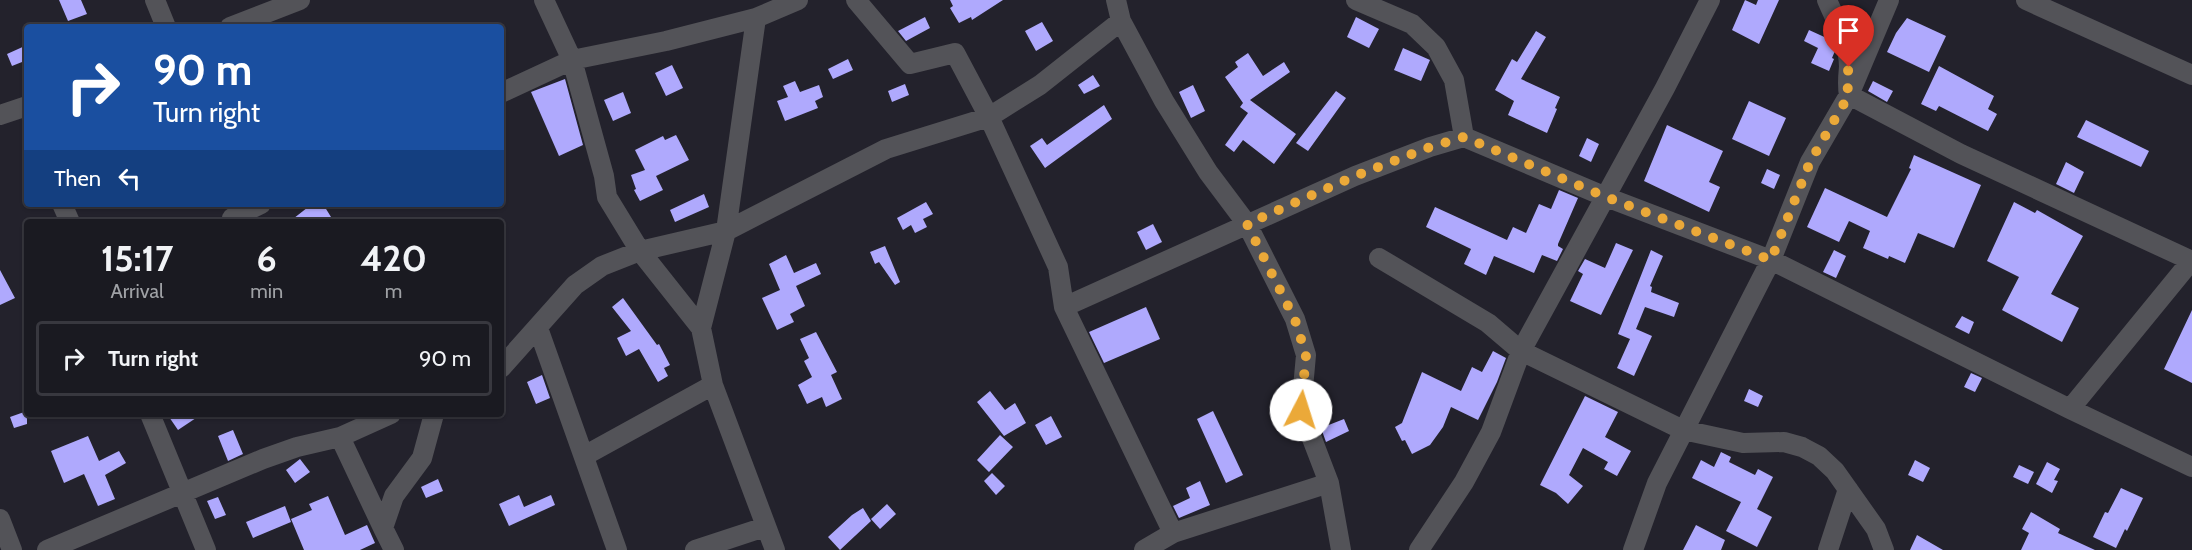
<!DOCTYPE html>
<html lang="en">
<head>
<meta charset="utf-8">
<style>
  body { margin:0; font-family:Cabin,sans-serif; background:#27272e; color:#f1f3f6; height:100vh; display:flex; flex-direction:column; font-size:22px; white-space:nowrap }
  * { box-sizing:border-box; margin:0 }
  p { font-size:20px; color:#9fa1a5 }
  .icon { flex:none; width:33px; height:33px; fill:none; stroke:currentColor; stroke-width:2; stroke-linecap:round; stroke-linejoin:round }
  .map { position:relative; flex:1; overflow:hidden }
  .sheet { position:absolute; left:24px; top:219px; width:480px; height:198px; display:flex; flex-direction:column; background:#1a1a21; border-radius:6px; box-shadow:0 2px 4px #0004,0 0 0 2px #38383f }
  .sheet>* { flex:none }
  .banner { position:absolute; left:24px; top:24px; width:480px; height:183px; border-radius:6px; box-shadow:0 2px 4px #0004,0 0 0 2px #38383f; background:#1a4fa0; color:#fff; overflow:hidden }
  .pin { position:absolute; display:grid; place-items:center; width:51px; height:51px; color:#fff; margin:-62px -26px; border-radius:50% 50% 50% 0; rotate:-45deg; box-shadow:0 0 6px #0007 }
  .pin .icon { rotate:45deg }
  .me { position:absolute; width:66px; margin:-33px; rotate:5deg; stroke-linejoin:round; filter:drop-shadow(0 0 4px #0008) }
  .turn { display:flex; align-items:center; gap:21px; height:126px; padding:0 30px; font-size:27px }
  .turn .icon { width:78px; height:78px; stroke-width:2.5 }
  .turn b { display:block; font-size:42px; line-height:51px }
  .then { display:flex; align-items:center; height:57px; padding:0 30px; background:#0003; gap:12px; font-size:22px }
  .eta { display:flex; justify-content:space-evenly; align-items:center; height:102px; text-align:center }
  .eta b { font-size:36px; font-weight:700; line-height:42px }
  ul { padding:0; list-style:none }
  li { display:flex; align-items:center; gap:18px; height:75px; margin:0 12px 9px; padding:0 18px; border:3px solid #38383f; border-radius:6px }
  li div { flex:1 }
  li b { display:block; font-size:22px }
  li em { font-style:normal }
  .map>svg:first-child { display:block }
  .building { fill:#afa9fd }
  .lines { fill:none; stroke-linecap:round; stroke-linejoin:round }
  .minor { stroke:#535358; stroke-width:20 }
  .route { stroke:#eba939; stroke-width:10; stroke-dasharray:0 18 }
</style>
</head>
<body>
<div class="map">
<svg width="2192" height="550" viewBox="0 0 2192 550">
  <rect width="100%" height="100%" fill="#23222c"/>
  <path class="building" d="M59 0H81L87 14 68 21Z
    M950 0H1003L972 20 971 17 959 23 950 8 953 6Z
    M1745 0 1756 5 1758 0H1779L1759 44 1732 30Z
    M925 17 930 28 906 41 898 31Z
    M1356 17 1379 29 1369 48 1347 37Z
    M1907 18 1946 36 1929 72 1887 52 1896 33Z
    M1042 22 1053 41 1036 51 1025 31Z
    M1809 30 1831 40 1835 51 1832 58 1834 59 1829 71 1811 63 1818 48 1804 41Z
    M1536 31 1546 37 1521 79 1560 97 1555 108 1557 109 1547 133 1508 115 1514 101 1495 90 1512 59 1517 62Z
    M27 45V60L12 66 7 54Z
    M1403 48 1430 60 1421 81 1394 70Z
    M1248 53 1263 76 1284 62 1290 72 1250 100 1296 134 1274 164 1243 140 1234 152 1225 145 1248 113 1240 107 1243 103 1225 77 1238 67 1235 62Z
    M848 59 853 70 833 79 828 69Z
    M672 65 683 88 666 96 655 73Z
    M1939 66 1994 96 1988 109 1997 114 1988 131 1939 106 1936 111 1921 104Z
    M1093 75 1100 86 1084 94 1078 85Z
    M565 79 583 145 559 156 531 92Z
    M795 81 800 92 819 85 823 97 815 101 818 108 785 121 777 101 788 97 783 86Z
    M1873 81 1893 91 1887 102 1868 91Z
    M905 84 909 95 892 102 888 91Z
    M1193 85 1205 111 1191 118 1179 92Z
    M1336 91 1346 98 1308 151 1296 143Z
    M623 92 631 113 613 121 604 100Z
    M1749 101 1786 118 1769 156 1732 139Z
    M1104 105 1112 119 1045 168 1030 146 1042 138 1047 145Z
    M2086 120 2149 151 2141 167 2077 137Z
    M1667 125 1723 151 1709 182 1720 187 1709 212 1644 181Z
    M676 135 689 160 656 176 663 190 640 201 634 190 636 189 631 175 645 170 635 150 663 136 665 140Z
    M1587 138 1599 144 1591 162 1579 156Z
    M1914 155 1981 185 1954 248 1918 233 1905 263 1889 256 1888 259 1863 248 1870 231 1849 221 1839 242 1807 227 1825 188 1887 217 1911 169 1909 168Z
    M2066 162 2084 172 2074 193 2056 184Z
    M1767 169 1780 175 1774 189 1761 183Z
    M1559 190 1578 198 1558 244V246L1563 249 1557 261 1542 255 1534 273 1494 256 1486 275 1464 264 1471 249 1426 227 1435 207 1507 240 1513 227 1526 233 1539 204 1551 209Z
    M704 194 709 207 675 222 670 210Z
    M926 202 933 214 923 219 927 227 915 233 911 225 903 230 897 218Z
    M2014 202 2035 213 2037 210 2083 236 2051 294 2079 308 2062 342 2002 310 2019 277 1987 261Z
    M312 204H323L331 217 324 222H289Z
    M1153 224 1162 242 1146 250 1137 232Z
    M1616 243 1633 250 1601 315 1570 301 1583 274 1578 271 1585 259 1605 268Z
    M885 246 900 282 895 285 879 262 875 264 870 252Z
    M1651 250 1663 256 1650 286 1652 287 1651 292 1679 303 1674 317 1645 307 1636 329 1652 336 1634 376 1617 368 1630 339 1618 334Z
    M1834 250 1846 256 1836 278 1823 272Z
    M786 255 794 273 816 263 821 274 796 286 805 306 790 314 794 322 777 330 762 298 780 290 769 264Z
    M0 270 15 298 0 305Z
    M623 298 657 345 659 344 670 365 664 368 668 376 658 382 639 349 626 356 617 338 631 331 612 307Z
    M1146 307 1160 339 1104 363 1089 332Z
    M2192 310V383L2164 369Z
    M1962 316 1974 322 1969 334 1955 327Z
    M816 332 837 372 831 375 842 399 826 407 822 397 807 404 798 385 812 377 804 361 809 358 800 339Z
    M1493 351 1506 358 1497 382 1478 420 1451 407 1443 427 1430 445 1412 454 1405 440 1402 441 1395 427 1402 423 1422 372 1461 391 1472 367 1482 372Z
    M1971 373 1982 378 1975 392 1964 387Z
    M542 375 550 398 536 404 527 382Z
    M1749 389 1763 396 1758 407 1744 401Z
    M990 391 1005 410 1015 403 1026 423 1004 436 977 402Z
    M1585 396 1618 412 1605 437 1631 451 1617 476 1604 469 1608 462 1583 448 1569 475 1583 486 1568 504 1556 493 1540 485Z
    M27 411V424L14 428 10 417Z
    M1213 411 1243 475 1226 483 1197 419Z
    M167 414H202L178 430Z
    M1051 416 1062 437 1046 445 1035 425Z
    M1344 419 1349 431 1326 442 1321 428Z
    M233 430 243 454 228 461 218 436Z
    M1000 435 1013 447 989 472 977 460Z
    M88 436 99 461 119 451 126 463 105 475 115 499 98 506 84 474 64 483 51 451Z
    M1721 452 1731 457 1729 462 1755 475 1758 469 1773 477 1757 509 1772 517 1757 547 1726 531 1741 502 1692 478 1701 460 1714 467Z
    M300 459 310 472 295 483 286 470Z
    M1915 460 1930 468 1923 482 1908 475Z
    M2047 462 2060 469 2054 480 2058 481 2052 493 2036 484Z
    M2019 465 2034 472 2028 484 2013 477Z
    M992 473 1005 486 996 495 984 481Z
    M438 479 443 491 426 498 421 487Z
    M1200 481 1210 505 1179 518 1173 506 1190 498 1186 488Z
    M2121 488 2143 498 2127 531 2125 529 2116 548 2093 537 2105 512 2108 513Z
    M519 495 524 507 551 495 555 505 509 526 499 504Z
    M328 496 345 535 367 525 375 543 360 550H304L291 519 312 510 309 504Z
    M218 497 226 515 215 519 207 501Z
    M887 504 896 514 880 529 871 519Z
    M285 506 291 522 253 538 246 522Z
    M863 508 871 521 840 550 828 537 852 515Z
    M2031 512 2060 529 2058 533 2095 550H2021L2029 533 2022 529Z
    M1696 525 1725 540 1721 550H1683Z
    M1917 535 1943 550H1910Z"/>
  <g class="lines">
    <path class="minor" d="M155 0 166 27
      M544 0 572 60 604 176 607 197 640 251 701 328 713 385 775 550
      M856 0 910 64 955 53 989 117 1058 267 1064 307 1173 533
      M1116 0 1121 21 1164 101 1208 172 1247 224 1295 319 1306 355 1301 410 1329 483 1341 550
      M1356 0 1412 24 1436 47 1454 80 1464 137
      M1827 0C1836 21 1849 44 1849 67 1848 77 1847 85 1849 95L1961 154 2192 261
      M2026 0 2192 75
      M230 27 300 0
      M501 93 572 60 666 41 756 18 798 0
      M0 115 27 106
      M62 204 70 222
      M232 218 261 204
      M1379 258 1488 323 1521 351 1683 430 1743 443 1784 442 1802 447 1819 456 1835 471 1876 529 1884 550
      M1064 307 1355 176 1430 147 1464 137 1606 197 1771 260 2070 409 2192 467
      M538 328 617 550
      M701 328 726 231 756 18
      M501 368 575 285 602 266 640 251 726 231 886 149 989 117 1040 85 1121 21
      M2070 409 2191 261
      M150 414 206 550
      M340 437 383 528
      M584 456 713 385
      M0 519 12 550
      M47 550 263 459 297 447 340 437 391 414
      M394 550 383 528 394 496 422 458 434 414
      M695 550 765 527
      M1144 550 1173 533 1329 483
      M1419 550 1464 482 1491 432 1521 351 1665 88 1710 0
      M1633 550 1657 483 1771 260 1810 162 1849 95 1889 0
      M1828 550 1848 489"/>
  </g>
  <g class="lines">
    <path class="route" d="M1301 410 1306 355 1295 320 1247 224 1355 176 1430 147 1464 137 1606 197 1771 260 1810 162 1849 95 1846 79 1849 67"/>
  </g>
</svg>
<div class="pin" style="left:1849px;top:67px;background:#d93025"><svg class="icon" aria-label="arrive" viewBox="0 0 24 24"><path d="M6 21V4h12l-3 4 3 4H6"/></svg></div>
<svg class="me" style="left:1301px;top:410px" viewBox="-20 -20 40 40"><circle r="19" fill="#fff"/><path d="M0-13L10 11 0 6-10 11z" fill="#eba939"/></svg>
<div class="banner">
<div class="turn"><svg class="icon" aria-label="right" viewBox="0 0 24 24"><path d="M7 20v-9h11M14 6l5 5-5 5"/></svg><div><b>90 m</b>Turn right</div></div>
<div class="then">Then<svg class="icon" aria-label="left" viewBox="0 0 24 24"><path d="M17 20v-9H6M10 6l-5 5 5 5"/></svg></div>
</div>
<section class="sheet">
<div class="eta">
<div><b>15:17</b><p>Arrival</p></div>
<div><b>6</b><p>min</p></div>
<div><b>420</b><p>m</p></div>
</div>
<ul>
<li><svg class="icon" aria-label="right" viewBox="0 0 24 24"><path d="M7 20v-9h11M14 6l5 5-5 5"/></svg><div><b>Turn right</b></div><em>90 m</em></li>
</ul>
</section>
</div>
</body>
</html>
